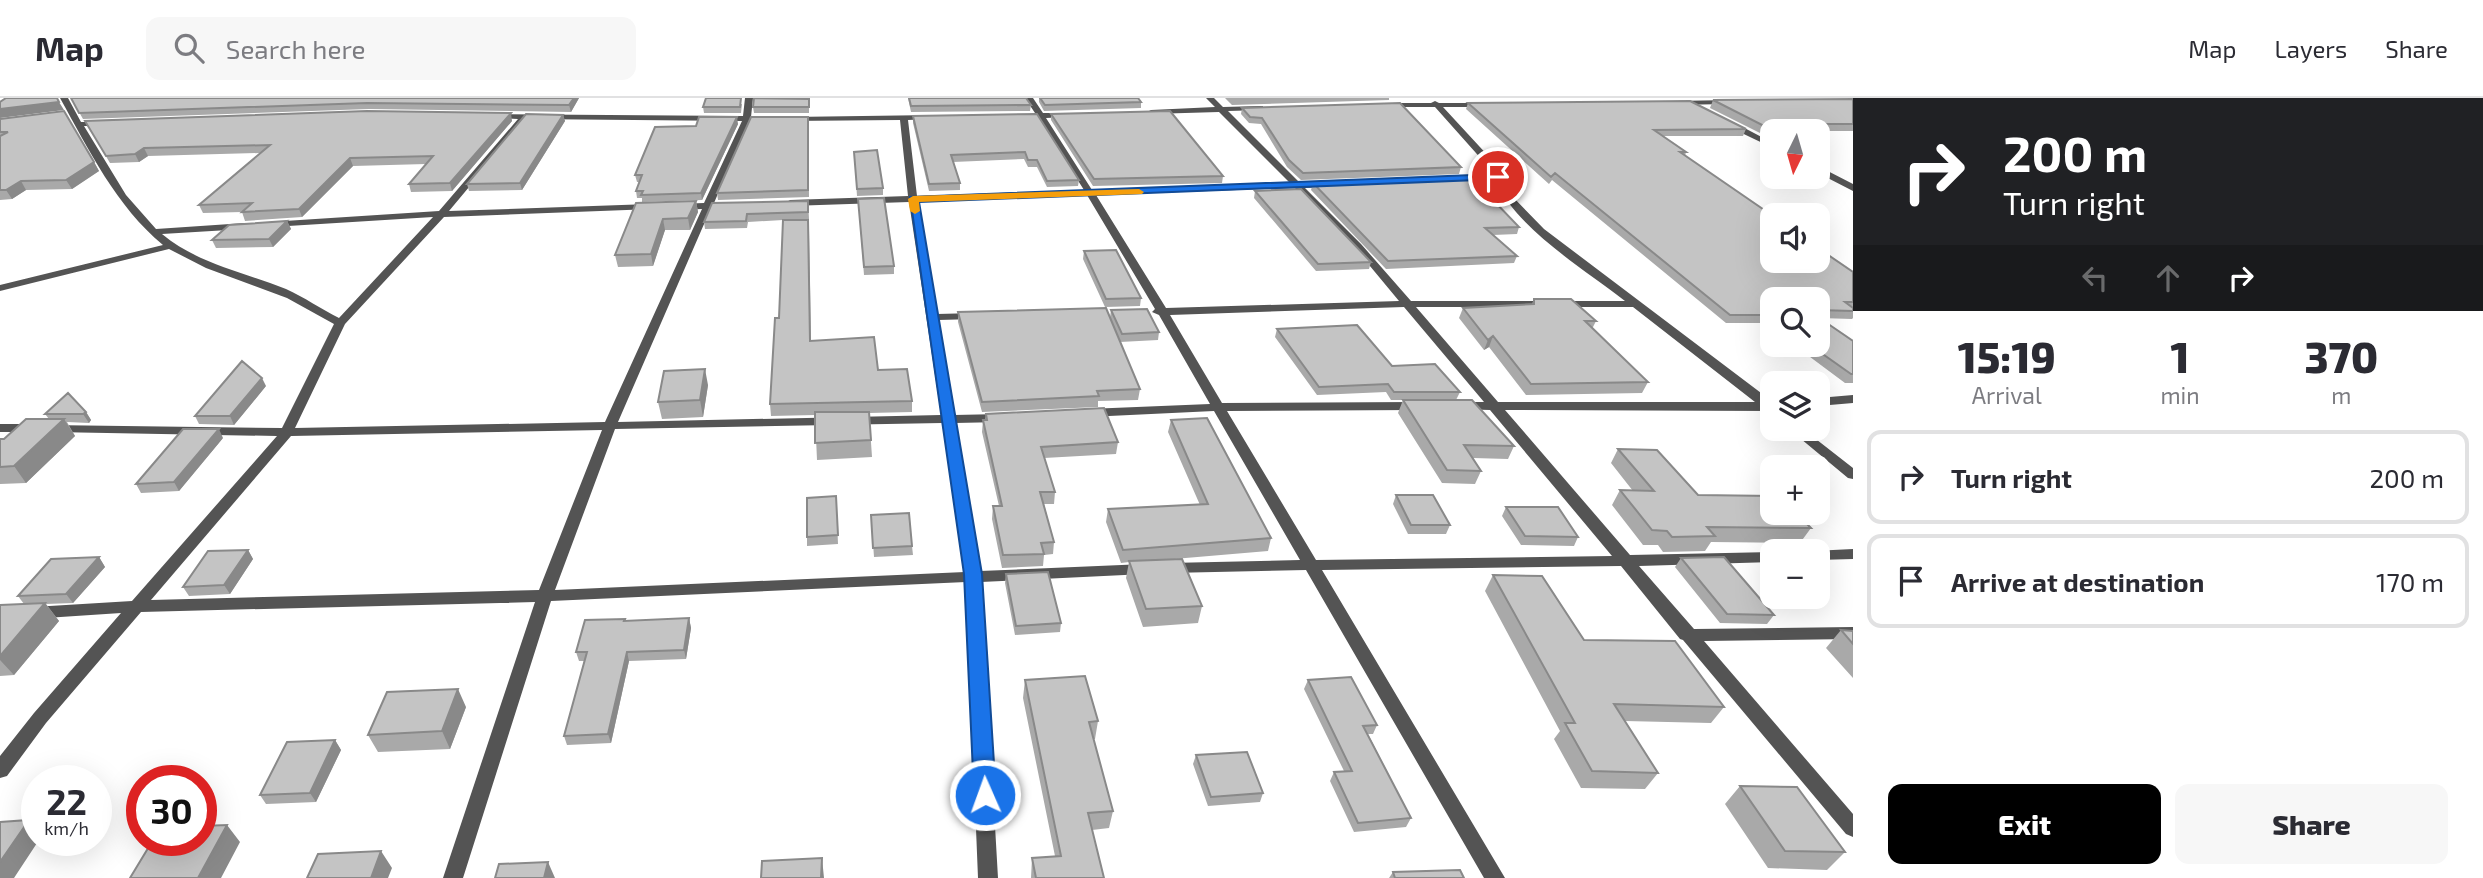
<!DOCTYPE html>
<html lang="en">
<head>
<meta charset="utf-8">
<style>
  body { margin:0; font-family:"Exo 2",sans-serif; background:#f7f7f7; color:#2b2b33; height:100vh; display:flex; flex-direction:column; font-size:26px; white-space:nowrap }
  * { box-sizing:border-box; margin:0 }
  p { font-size:23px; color:#7c7c81 }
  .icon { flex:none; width:38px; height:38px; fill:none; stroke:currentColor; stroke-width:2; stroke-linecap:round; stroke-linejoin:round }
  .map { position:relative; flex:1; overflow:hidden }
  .sheet { display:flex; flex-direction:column; background:#fff; width:630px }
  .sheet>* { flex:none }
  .banner { background:#202124; color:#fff; overflow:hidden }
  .needle { width:46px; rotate:185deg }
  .buttons { position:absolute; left:1760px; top:21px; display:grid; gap:14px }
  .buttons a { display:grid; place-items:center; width:70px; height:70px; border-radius:14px; background:#fff; box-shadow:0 7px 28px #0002; font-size:35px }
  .speed { position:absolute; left:21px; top:667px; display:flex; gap:14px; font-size:35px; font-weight:700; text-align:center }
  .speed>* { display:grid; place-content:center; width:91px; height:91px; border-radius:50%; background:#fff; box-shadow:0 7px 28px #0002; line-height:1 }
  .speed small { font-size:18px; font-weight:400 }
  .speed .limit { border:10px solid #d22; background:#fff; color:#111 }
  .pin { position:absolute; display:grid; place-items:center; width:60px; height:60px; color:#fff; margin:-30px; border:4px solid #fff; border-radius:50%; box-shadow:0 2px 7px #0007 }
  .me { position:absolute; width:77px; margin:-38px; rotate:358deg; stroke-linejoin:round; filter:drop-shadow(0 0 5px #0008) }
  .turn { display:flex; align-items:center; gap:24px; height:147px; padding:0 35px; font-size:32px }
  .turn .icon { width:91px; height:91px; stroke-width:2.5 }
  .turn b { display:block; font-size:49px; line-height:60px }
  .lanes { display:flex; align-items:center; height:66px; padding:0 35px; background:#0003; justify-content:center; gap:35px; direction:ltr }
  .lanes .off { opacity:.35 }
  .eta { display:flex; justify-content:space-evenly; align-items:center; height:119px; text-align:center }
  .eta b { font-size:42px; font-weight:800; line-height:49px }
  .cta { display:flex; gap:14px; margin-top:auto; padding:14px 35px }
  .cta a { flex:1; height:80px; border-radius:14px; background:#000; color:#fff; font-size:28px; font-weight:800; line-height:80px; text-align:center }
  .cta a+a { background:#f7f7f7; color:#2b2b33 }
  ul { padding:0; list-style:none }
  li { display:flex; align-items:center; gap:21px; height:94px; margin:0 14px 10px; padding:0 21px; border:4px solid #e1e1e2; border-radius:14px }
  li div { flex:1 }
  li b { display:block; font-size:26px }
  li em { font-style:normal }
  header { display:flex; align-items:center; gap:42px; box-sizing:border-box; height:98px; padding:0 35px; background:#fff; border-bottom:2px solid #e1e1e2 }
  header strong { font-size:33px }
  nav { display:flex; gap:38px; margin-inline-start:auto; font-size:24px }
  .search { width:490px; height:63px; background:#f7f7f7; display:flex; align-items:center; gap:18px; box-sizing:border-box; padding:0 24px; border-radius:14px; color:#7c7c81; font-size:26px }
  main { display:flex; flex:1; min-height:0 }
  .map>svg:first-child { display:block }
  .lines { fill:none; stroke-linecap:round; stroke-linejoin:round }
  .street { fill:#545454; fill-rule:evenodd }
  .wall { fill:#a9a9a9 }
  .shaded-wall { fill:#898989 }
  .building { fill:#c4c4c4; stroke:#898989; stroke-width:2 }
  .route { fill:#1a73e8; stroke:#114b97; stroke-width:2 }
  .slow { fill:#f59e0b }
</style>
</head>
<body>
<header>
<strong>Map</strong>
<div class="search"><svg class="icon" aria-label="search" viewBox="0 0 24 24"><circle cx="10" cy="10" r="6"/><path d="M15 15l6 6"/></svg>Search here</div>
<nav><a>Map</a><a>Layers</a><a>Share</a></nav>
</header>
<main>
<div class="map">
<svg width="1853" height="780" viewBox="0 0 1853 780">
  <rect width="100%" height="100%" fill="#fff"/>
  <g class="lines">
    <path class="street" d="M60 0H68L81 24H109V28H84L126 97 156 131 245 125 250 128 245 131 162 136C198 166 244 174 286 191 304 199 321 211 339 220L433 119 272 129 267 126 269 124 439 113 518 21 493 20H490V16L743 18 745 0H753L751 19H767L771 21 767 23H749L714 105 727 104 732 107 727 110H711L618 324 941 317 909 104 790 108 785 105 790 102 908 98 900 22 788 23 787 21 791 19 934 17 935 19 931 21 908 22 917 98 1084 92 1038 20H1022L1018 18 1035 15 1025 0H1033L1043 15H1071L1072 17 1068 19 1046 20 1092 92 1290 85 1219 14 1151 16 1147 14 1151 12 1215 9 1206 0H1214L1223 9 1260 8H1263V12L1228 13 1299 84H1332V88L1329 89 1305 90 1361 146 1411 203H1625C1580 168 1520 133 1494 82L1451 83V79L1454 78 1491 77 1484 64 1435 9H1382L1378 7 1382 5H1431L1435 3 1439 5H1487L1488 7 1484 9H1443L1491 61 1510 96 1544 131 1773 304V312L1769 313 1505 312 1630 457 1773 454V464L1639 468 1694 531 1853 529V541L1704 543 1853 716V739L1846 736 1683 542 1680 541 1621 468 1322 472 1505 780H1484L1306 472 1169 475 1164 474 1161 470 1164 466 1169 465 1300 462 1214 313 1088 319 1082 315 1088 311 1210 306 1159 217 1152 214 1155 211 1087 97 918 103 937 216 976 215 982 218 976 221 938 222 954 317 1002 316 1008 320 1002 324 955 325 980 473 1145 466 1150 467 1153 471 1150 475 1145 476 981 484 998 780H978L966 484 551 503 463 780H443L535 504 141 514 46 625 7 678 0 680V658L34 615 121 515 0 523V511L132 503 277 338 53 334 47 330 48 327 282 330 334 226 287 200 206 170 169 151 0 193V187L163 147C116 108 89 52 60 0ZM526 21 742 23 704 105 678 106 673 109 678 112 702 111 605 324 295 330 345 226 444 119 653 111 655 109 650 106 449 113ZM1295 90 1355 150 1399 203 1166 210 1096 97ZM1404 209 1484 304H1459L1453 308 1455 311 1490 312 1612 458 1316 462 1227 313 1418 312 1424 308 1418 304 1222 305 1170 217ZM1416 209H1633L1755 304H1498ZM942 325 965 474 555 492 615 331ZM602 332 539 492 151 502 291 338Z
      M1732 2 1733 4 1729 6 1672 7 1668 5 1672 3Z
      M1727 24H1733L1773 45V50L1727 28Z
      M1818 68 1853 86V93L1818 75Z
      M1853 297V305L1818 308V300Z
      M0 326H32L38 330 32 334H0Z
      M1789 331H1803L1853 370V381L1848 380Z
      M1853 451V461L1818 462V453H1813Z"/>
  </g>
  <path class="wall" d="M71 0H579L571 14 369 11 83 21Z
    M908 0H1026L1031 7 1030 13 911 14Z
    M1039 0H1138L1141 4V10L1044 13 1039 4Z
    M1225 0H1389V2L1232 7Z
    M809 1V15H754L753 9Z
    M1853 1V33H1773V37H1764L1710 10 1713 2Z
    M1468 5 1746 31 1743 38H1663L1686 54 1685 58 1853 174V220L1852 221 1820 220 1853 243V285H1845L1794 247H1818V201H1773V231L1765 225H1726L1552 82 1549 86 1466 11Z
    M742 6 741 15H704L703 9Z
    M1242 10 1461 69 1459 76 1301 82 1287 69 1261 26 1249 25 1241 16Z
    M1037 16 1079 82 1078 88 1047 89 1037 69H1028L1024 61 953 64 960 85V92L929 93 913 25V18Z
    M1051 16 1223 78 1222 85 1093 88 1051 22Z
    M563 17 565 23 522 92 469 93 467 86Z
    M808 19 809 99 718 102 717 95Z
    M0 21 94 64 99 73 72 91 26 92 12 101 0 102Z
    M85 23H512L452 93 411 94 409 86 426 66 353 68 302 119 245 123 242 114 203 115 199 107 260 55 148 58 139 64 110 65Z
    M738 26 702 102 642 104V100H637L636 93 639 84H637L635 77 696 28Z
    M854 54 883 90V97L857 98Z
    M1313 85 1519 129 1517 136 1493 137 1517 158 1514 165 1386 171 1311 92Z
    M1255 93 1371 164 1369 171 1316 173 1254 100Z
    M858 101 894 168V176L864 177Z
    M696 103 698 114 690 132H665L653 168 618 169 615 157 636 105Z
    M808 103 809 121 794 122 809 132 811 242 878 272 912 303V314L869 315 872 359 817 362 815 317 771 318 770 306 779 220 783 122 748 124 747 130 705 131 704 124Z
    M287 123 291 131 273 149 216 150 212 142Z
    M1084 153 1141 200 1140 208 1105 209 1083 161Z
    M1534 201 1596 223 1592 231 1648 284 1642 295 1526 297 1489 249 1484 252 1459 220 1463 210 1532 206Z
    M1111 212 1159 234 1158 242 1120 244 1110 220Z
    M958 214 1140 291 1138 302 1098 303V309L982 314 958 224Z
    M1277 231 1392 268 1460 294 1456 302 1514 348 1508 361 1473 360 1481 373 1475 386 1442 385 1398 315 1403 302H1391L1386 294 1317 297 1275 239Z
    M708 287 703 319 662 321 658 304Z
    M266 288 234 327 199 326 195 318Z
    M86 314 91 322 89 325 67 324 75 338 26 385 0 386V341H4L49 321 45 316Z
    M986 316 1118 344 1116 356 1044 360 1055 394 1054 406H1044L1054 444 1053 456 1044 457 1043 468 1002 470 992 421 993 408H999L982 334 983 322H985Z
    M1171 322 1271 440 1268 453 1162 462 1202 508 1198 525 1143 529 1126 480 1129 464 1121 465 1106 424 1108 411 1200 407 1168 334Z
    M223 340 179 393 141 395 136 386Z
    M1618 351 1698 397 1811 430 1800 445 1711 444 1705 453 1663 454 1658 447H1643L1612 407 1620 392 1633 393 1611 365Z
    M1396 397 1450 427 1446 436H1408L1393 406Z
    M836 398 838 446 807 448V439Z
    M1506 409 1578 439 1574 448 1521 447 1502 418Z
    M871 417 912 448 913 457 874 459Z
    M248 452 253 461 230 496 189 498 183 489Z
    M99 459 105 469 73 505 46 506 59 523 14 577 0 578V507L24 506 18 498Z
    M1681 460 1774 517 1767 526 1720 525 1675 469Z
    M1006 476 1061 525 1060 534 1015 537 1005 485Z
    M1493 477 1584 542 1724 609 1711 625 1625 623 1658 675 1645 691 1581 690 1554 641 1560 633 1485 493Z
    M689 520 691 530 686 561 629 563 611 645 567 647 564 638 584 563H579L576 554 625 523Z
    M1841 532 1853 533V580L1826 550Z
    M1025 582 1098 623 1095 641H1093L1113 713 1109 730 1092 732 1104 780H1031L1032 760 1055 758 1023 600Z
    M1308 582 1377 627 1373 636H1368L1411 720 1406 729 1354 734 1330 683 1334 674 1344 673 1304 591Z
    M466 609 450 651 378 654 368 637Z
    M335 642 341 652 316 704 266 706 260 697Z
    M1196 657 1263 695 1260 704 1208 708 1193 666Z
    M1740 688 1845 754 1827 772 1768 770 1725 706Z
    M1393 774 1464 780H1389Z"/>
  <path class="shaded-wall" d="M574 0H579L571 14 569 7Z
    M59 4 64 12 0 20V11Z
    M511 15 512 23 452 93 450 85Z
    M563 17 565 23 522 92 520 85Z
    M737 19 738 26 702 102 701 95Z
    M144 50 148 58 139 64 135 56Z
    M350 60 353 68 302 119 299 111Z
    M94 64 99 73 72 91 66 82Z
    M21 83 26 92 12 101 6 92Z
    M696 103 698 114 690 132 688 120Z
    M663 121 665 132 653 168 651 156Z
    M287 123 291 131 273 149 269 141Z
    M1493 238 1489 249 1484 252 1488 242Z
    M705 271 708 287 703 319 700 302Z
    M262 280 266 288 234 327 230 318Z
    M86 314 91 322 89 325 83 316Z
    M64 321 75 338 26 385 14 368Z
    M219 331 223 340 179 393 174 384Z
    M248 452 253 461 230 496 224 487Z
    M99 459 105 469 73 505 66 496Z
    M45 505 59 523 14 577 0 562V558Z
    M689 520 691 530 686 561 684 552Z
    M627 554 629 563 611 645 608 636Z
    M458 591 466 609 450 651 442 633Z
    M335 642 341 652 316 704 310 695Z
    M29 722 37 730V742H39L14 780H0V764Z
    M227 727 240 744 221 780H198Z
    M381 753 392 770 388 780H371Z
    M822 760 824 780H821Z
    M548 764 555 780H544Z"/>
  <path class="building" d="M6 0H57L59 4 0 11V4Z
    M71 0H574L569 7 367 5 79 15Z
    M706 0H741L740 9H703Z
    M754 0 809 1V9H753Z
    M909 0H1026L1031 7 911 8Z
    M1040 0H1138L1141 4 1045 7Z
    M1853 1V26H1805L1812 30H1768L1713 2Z
    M1690 3 1746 31 1654 32 1686 54H1680L1773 118V163H1818V150L1853 174V204H1845L1853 210V213L1818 212V201H1773V219L1770 217H1730L1555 75 1551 79 1468 5Z
    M1400 5 1461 69 1303 75 1289 62 1262 20 1250 19 1242 10Z
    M64 13 94 64 66 82 21 83 6 92H0V38L8 34H0V21Z
    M367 13 511 15 450 85 409 86 433 58 350 60 299 111 242 114 252 105 199 107 270 47 144 50 135 56 106 58 85 23Z
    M1170 13 1223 78 1094 81 1051 16Z
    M526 16 563 17 520 85 467 86Z
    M1037 16 1079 82 1047 83 1037 62H1028L1025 54 951 57 960 85 929 86 913 18Z
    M699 19H737L701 95 641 97 643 93H636L642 77H635L655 29 696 28Z
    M751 19H808V92L717 95Z
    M877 52 883 90 857 91 854 54Z
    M1471 79 1519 129 1485 130 1517 158 1388 163 1313 85Z
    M1301 91 1371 164 1318 166 1255 93Z
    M884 100 894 168 864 169 858 101Z
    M696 103 688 120 663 121 651 156 615 157 636 105Z
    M808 103V114L747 116 746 123 704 124 712 105Z
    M783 122H808L810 243 874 239 878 272 907 271 912 303 770 306 775 220H779Z
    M287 123 269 141 212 142 229 127Z
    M1116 152 1141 200 1106 201 1084 153Z
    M1534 201H1571L1596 223H1585L1648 284 1531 286 1493 238 1488 242 1463 210 1534 206Z
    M1106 210 1140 291 1097 293 1099 298 982 304 958 214Z
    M1147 211 1159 234 1122 236 1111 212Z
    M1818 219 1853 243V276H1851L1810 247H1818Z
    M1357 227 1392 268 1435 266 1460 294H1394L1388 286 1319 289 1277 231Z
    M242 263 262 280 230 318H195Z
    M705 271 700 302 658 304 664 273Z
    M68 295 86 314 83 316H45Z
    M1403 302H1472L1514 348 1464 347 1481 373 1447 372Z
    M1104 310 1118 344 1041 349 1055 394H1040L1054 444 1041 445 1044 456 1003 457 993 408H1002L983 322H987L986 316Z
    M815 314H869L871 342 815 345Z
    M1207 320 1271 440 1123 452 1108 411 1208 406 1171 322Z
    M26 321H64L14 368 0 369V341H4Z
    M183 331H219L174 384 136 386Z
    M1618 351 1657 352 1698 397 1773 398V415H1796L1811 430 1707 429 1715 438 1672 439 1667 433 1652 432 1620 392 1654 393Z
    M1396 397H1433L1450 427H1411Z
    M836 398 838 437 807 439V400Z
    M1506 409H1558L1578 439 1525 438Z
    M909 415 912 448 873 450 871 417Z
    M248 452 224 487 183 489 208 453Z
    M99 459 66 496 18 498 51 461Z
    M1724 459 1774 517 1727 516 1681 460Z
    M1182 461 1202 508 1146 511 1129 463Z
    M1048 474 1061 525 1016 528 1006 476Z
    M1493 477 1542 478 1584 542 1675 543 1724 609 1614 606 1658 675 1592 673 1565 625H1575Z
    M45 505 0 558V507Z
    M689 520 684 552 627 554 608 636 564 638 587 554H576L585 522 625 521 624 523Z
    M1841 532 1853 533V546Z
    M1085 578 1098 623 1089 624 1113 713 1088 715 1104 780H1036L1032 760 1061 758 1025 582Z
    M1351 579 1377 627 1363 628 1411 720 1358 725 1334 674 1352 673 1308 582Z
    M458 591 442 633 368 637 387 594Z
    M335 642 310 695 260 697 287 644Z
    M1247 654 1263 695 1211 699 1196 657Z
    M1740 688 1797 689 1845 754 1785 753Z
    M29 722 0 764V724Z
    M227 727 198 780H130L153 742H201V728Z
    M381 753 371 780H307L318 756Z
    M822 760 821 780H761L762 763Z
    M548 764 544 780H495L499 766Z
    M1460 772 1464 780H1395L1393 774Z"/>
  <path class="route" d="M1498 76 1502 81 919 104 982 476 996 697 993 704 985 707 977 704 974 697 964 476 910 99Z"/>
  <path class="slow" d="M1139 91 1144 94 1142 96 919 104 920 113 915 116 910 113 908 101 913 98Z"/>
</svg>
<div class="buttons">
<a><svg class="needle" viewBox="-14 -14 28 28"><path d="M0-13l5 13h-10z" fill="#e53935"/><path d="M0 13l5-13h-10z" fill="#7c7c81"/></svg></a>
<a><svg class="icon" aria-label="sound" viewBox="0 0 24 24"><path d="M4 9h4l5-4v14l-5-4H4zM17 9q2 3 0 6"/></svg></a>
<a><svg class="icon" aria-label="search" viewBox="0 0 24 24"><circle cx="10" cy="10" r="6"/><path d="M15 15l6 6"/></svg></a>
<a><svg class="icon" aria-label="layers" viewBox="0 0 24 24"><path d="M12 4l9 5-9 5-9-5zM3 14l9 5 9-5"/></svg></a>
<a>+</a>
<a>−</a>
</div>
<div class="speed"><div>22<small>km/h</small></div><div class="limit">30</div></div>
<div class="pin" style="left:1498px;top:79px;background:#d93025"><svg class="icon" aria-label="arrive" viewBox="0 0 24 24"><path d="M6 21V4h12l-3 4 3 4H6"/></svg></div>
<svg class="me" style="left:985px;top:697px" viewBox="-20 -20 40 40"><circle r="17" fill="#1a73e8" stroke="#fff" stroke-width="3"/><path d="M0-11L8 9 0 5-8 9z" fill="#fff"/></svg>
</div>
<section class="sheet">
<div class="banner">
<div class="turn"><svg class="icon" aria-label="right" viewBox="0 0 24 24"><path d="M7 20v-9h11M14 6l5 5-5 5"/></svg><div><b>200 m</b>Turn right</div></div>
<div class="lanes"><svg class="icon off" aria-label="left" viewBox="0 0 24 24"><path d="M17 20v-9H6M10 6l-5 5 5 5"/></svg><svg class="icon off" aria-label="ahead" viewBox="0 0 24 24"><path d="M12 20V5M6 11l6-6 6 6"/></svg><svg class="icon" aria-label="right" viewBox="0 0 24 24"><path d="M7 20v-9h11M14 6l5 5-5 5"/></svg></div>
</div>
<div class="eta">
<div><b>15:19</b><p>Arrival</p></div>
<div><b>1</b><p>min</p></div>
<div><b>370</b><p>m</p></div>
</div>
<ul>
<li><svg class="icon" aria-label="right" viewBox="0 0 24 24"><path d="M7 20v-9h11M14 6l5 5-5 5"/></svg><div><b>Turn right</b></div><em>200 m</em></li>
<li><svg class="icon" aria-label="arrive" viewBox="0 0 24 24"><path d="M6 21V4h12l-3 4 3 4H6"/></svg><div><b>Arrive at destination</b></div><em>170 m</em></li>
</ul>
<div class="cta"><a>Exit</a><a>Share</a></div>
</section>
</main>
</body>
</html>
